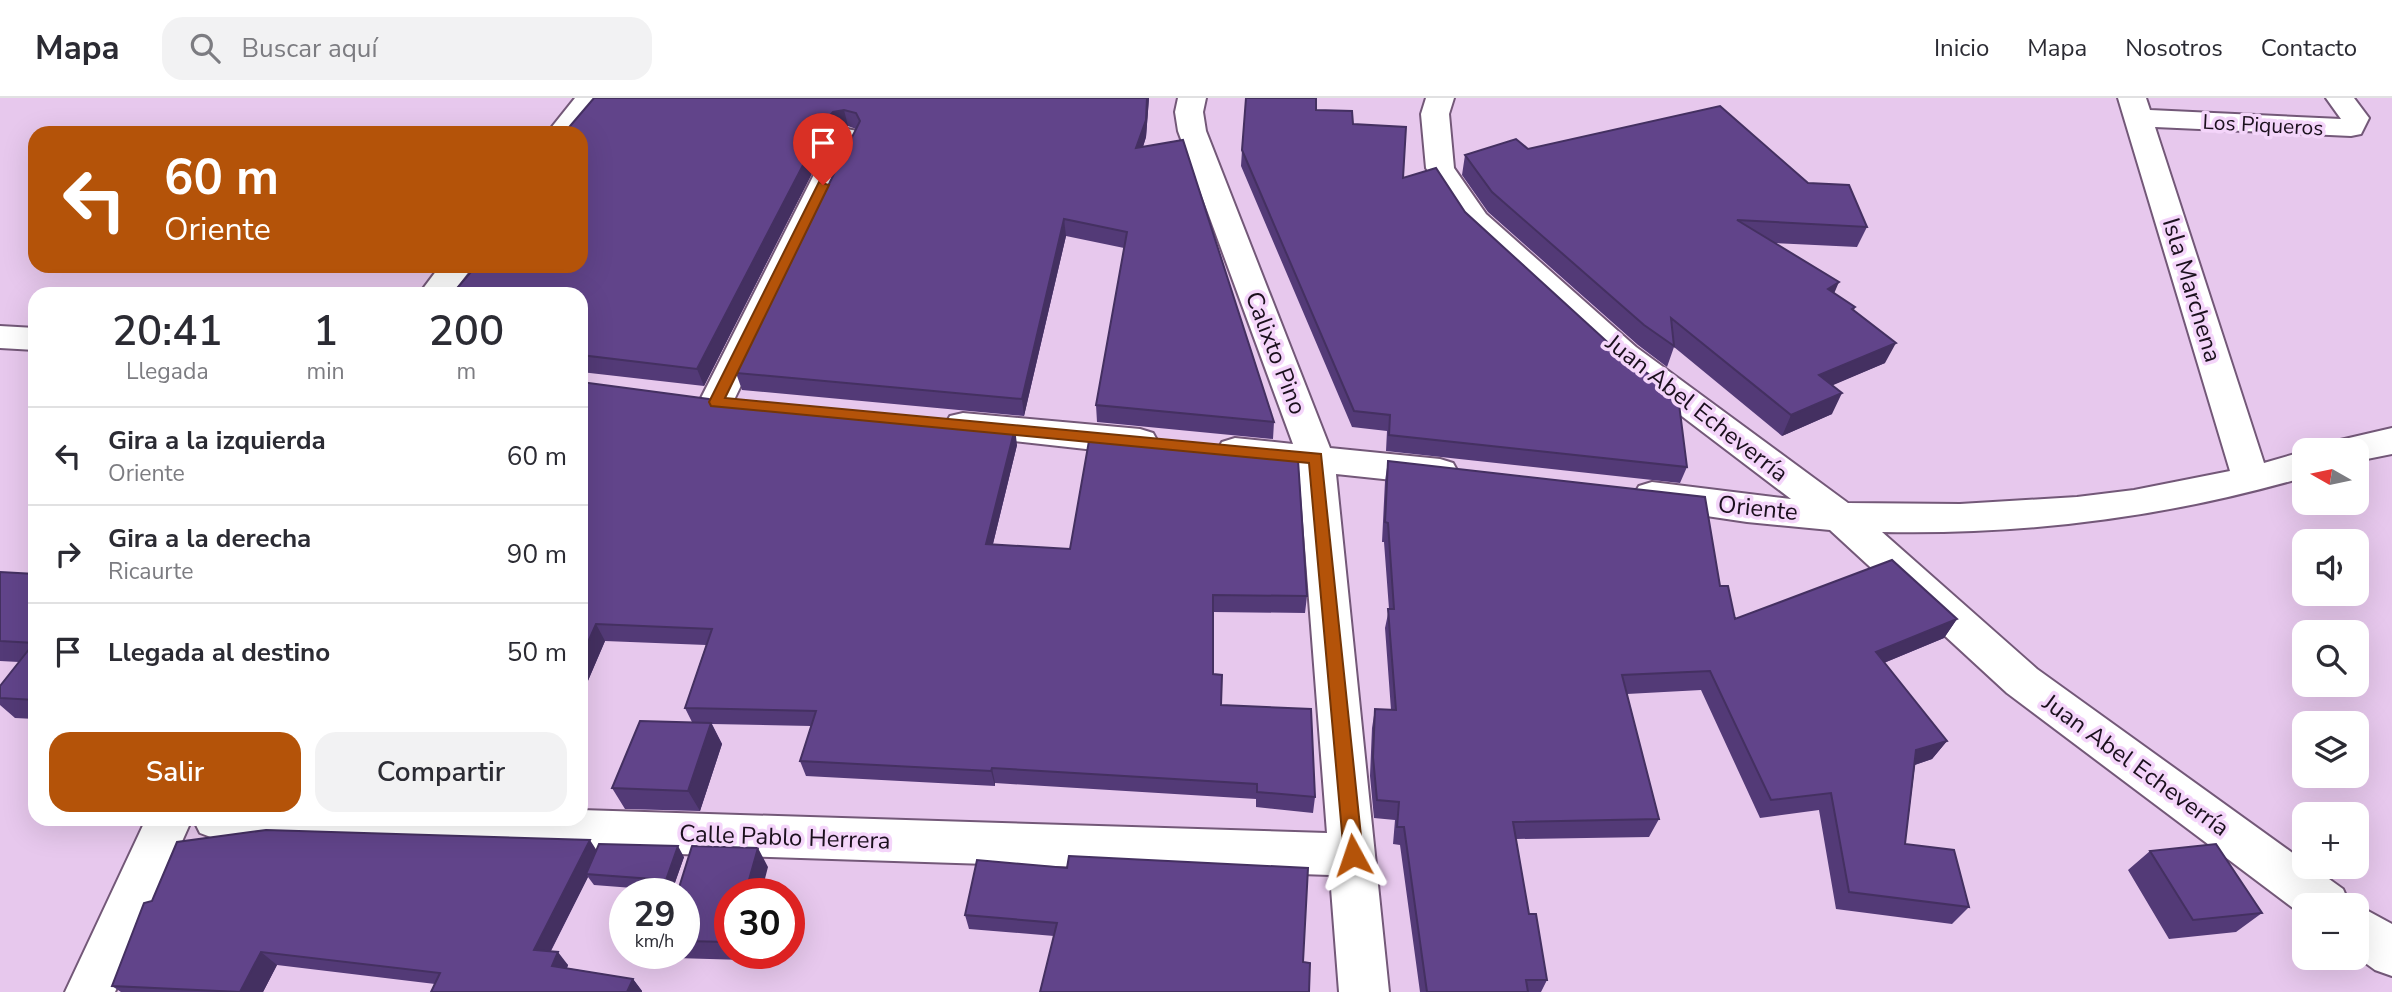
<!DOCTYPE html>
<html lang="es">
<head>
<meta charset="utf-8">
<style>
  body { margin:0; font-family:"Nunito Sans",sans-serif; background:#f2f2f3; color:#2b2b33; height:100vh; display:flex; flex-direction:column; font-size:26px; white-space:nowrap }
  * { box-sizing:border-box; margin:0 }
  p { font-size:23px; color:#7c7c81 }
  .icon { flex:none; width:38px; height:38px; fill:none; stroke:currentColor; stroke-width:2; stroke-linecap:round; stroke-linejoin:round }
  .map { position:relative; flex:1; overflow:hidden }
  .sheet { position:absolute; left:28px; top:189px; width:560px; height:539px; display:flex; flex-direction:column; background:#fff; border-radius:21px; box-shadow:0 7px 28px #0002 }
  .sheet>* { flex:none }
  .banner { position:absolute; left:28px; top:28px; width:560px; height:147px; border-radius:21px; box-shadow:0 7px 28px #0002; background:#b45309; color:#fff; overflow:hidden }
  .needle { width:46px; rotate:279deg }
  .fabs { position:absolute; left:2292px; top:340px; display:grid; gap:14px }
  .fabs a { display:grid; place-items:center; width:77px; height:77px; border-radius:14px; background:#fff; box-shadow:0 7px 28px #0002; font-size:35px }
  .speed { position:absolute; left:609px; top:780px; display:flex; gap:14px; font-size:35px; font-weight:700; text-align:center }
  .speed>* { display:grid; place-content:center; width:91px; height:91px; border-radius:50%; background:#fff; box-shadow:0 7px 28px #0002; line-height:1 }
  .speed small { font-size:18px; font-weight:400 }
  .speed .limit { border:10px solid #d22; background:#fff; color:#111 }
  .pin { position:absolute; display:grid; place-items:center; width:60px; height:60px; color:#fff; margin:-72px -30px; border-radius:50% 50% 50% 0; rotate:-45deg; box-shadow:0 0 7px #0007 }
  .pin .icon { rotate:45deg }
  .me { position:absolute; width:77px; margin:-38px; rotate:355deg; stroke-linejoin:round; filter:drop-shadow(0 0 5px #0008) }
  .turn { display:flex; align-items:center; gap:24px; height:147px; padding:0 21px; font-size:32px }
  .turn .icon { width:91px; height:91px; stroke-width:2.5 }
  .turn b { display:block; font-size:49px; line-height:60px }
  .eta { display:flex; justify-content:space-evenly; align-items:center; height:119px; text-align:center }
  .eta b { font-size:42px; font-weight:600; line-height:49px }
  .action { display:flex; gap:14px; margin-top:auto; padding:14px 21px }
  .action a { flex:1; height:80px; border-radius:21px; background:#b45309; color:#fff; font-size:28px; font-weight:600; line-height:80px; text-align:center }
  .action a+a { background:#f2f2f3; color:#2b2b33 }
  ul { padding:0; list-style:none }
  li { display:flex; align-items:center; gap:21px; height:98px; padding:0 21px; border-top:2px solid #e1e1e2 }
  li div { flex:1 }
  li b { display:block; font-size:26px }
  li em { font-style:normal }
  header { display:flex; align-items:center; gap:42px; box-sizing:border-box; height:98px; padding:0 35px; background:#fff; border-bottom:2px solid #e1e1e2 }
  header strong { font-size:33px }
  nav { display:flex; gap:38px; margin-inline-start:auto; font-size:24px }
  .search { width:490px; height:63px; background:#f2f2f3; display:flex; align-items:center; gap:18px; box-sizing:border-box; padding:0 24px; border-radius:21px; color:#7c7c81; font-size:26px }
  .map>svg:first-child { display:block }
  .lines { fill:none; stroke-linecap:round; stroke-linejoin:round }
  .minor-casing { stroke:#735878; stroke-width:4 }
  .tertiary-casing { stroke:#735878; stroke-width:4 }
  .minor { fill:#fff; fill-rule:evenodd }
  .tertiary { fill:#fff; fill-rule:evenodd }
  .wall { fill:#533a77 }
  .shaded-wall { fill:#443061 }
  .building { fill:#61448a; stroke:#443061; stroke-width:2 }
  .route { fill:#b45309; stroke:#753606; stroke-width:2 }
  .labels { text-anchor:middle; stroke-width:7; stroke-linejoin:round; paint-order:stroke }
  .far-street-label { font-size:21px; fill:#1b101d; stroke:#f4d5fa }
  .street-label { font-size:24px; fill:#1b101d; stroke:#f4d5fa }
</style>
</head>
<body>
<header>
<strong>Mapa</strong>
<div class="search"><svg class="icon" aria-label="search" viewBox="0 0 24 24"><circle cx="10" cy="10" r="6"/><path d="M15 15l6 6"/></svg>Buscar aquí</div>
<nav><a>Inicio</a><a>Mapa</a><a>Nosotros</a><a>Contacto</a></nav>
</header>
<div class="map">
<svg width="2392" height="894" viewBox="0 0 2392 894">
  <rect width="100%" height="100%" fill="#e7c8ed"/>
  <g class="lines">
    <defs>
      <path id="minor" d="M1178 0H1206L1203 14 1206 33 1330 350 1440 361 1453 365 1458 374 1453 383 1440 387 1336 376 1389 894H1339L1330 777 216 741 200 735 193 721H581V712L1327 735 1299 372 1222 362 1217 353 1222 344 1235 340 1293 346 1178 33 1175 14Z
        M1426 0H1454L1449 16 1454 70 1486 116 1636 249 1848 405 1960 406 2077 399 2134 392 2230 373 2118 0H2146L2150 12 2341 21 2326 0H2354L2369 20 2361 36 2351 38 2155 29 2264 365 2305 353V379C2168 419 2026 437 1882 434L2037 571 2305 764V768H2311L2343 791 2350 807H2305V819L2007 595 1830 432 1747 424 1639 408 1633 398 1639 388 1652 384 1791 401 1612 265 1464 128 1426 70 1421 16Z
        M847 31 857 33 861 39 733 304 728 312 716 316 704 312 699 304 833 39 837 33Z
        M0 228 35 230V252L0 250Z
        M963 315 1140 331 1153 335 1158 344 1153 353 1140 357 950 336 945 327 950 318Z
        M2392 330V356L2357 363V352H2331L2336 343Z
        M2357 807 2392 826V878L2375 872 2357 859Z"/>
      <path id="tertiary" d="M575 0H603L576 35H547Z
        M440 168H473L452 196H419Z
        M146 721H192L115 894H65Z"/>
    </defs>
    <use href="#minor" class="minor-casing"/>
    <use href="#tertiary" class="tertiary-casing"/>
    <use href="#minor" class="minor"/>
    <use href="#tertiary" class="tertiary"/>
  </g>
  <path class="wall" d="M594 0H1149L1146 39 1143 49 1274 324 1273 341 1097 324 1096 307 1124 150 1066 138 1024 318 742 292 736 275 856 31 848 28 836 30 831 38 704 288 581 274V35L565 34Z
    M1316 12 1353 26 1403 80 1465 114 1687 369 1680 385 1386 353 1387 333 1352 329 1241 68 1242 52Z
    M1528 51 1808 85 1867 129 1857 149 1774 145 1834 195 1855 209 1854 212 1885 265 1832 287V316L1782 338 1674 249 1667 269 1638 247 1488 114 1462 77 1465 57Z
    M581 284 1017 347 993 446 1307 498 1305 515 1213 514V576L1221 608 1315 699 1313 715 1256 709V701L995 685V688L806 678 800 663 811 628 712 626 722 646 700 713 625 711 612 690 692 624 685 610 706 547 605 543 581 599Z
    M1388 363 1720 488 1735 521H1957L1944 540 1884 565 1947 643 1932 661 1915 667 1905 746 1969 809 1952 826 1836 811 1819 712 1760 720 1701 592 1627 596 1659 721 1649 739 1516 741 1529 816 1547 882 1541 894H1420L1400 747 1393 746 1395 722 1374 720 1370 678 1372 630 1375 611 1391 612 1385 530 1389 511 1384 444H1382L1385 383Z
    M0 474 35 476V621L15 620 0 607V588L19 564 0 563Z
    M596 752 684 759 672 793 594 787 588 779 551 853 568 867 567 870 633 881 642 893 435 886 277 867 263 894H121L112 888Z
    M2150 753 2262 815 2236 834 2169 841 2128 772Z
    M977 762 1303 864 1054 838 969 831 965 817Z
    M768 769 730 796V856H745L743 862 676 860 673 856H684V796Z"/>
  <path class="shaded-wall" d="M1147 0H1149L1146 39 1137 67 1136 50Z
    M844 12 848 28 836 30 831 38 704 288 697 271 827 21 833 14Z
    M1064 121 1066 138 1024 318 1022 301Z
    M1839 184 1830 205 1828 191Z
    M1896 245 1885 265 1810 297 1819 277Z
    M1842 295 1832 316 1782 338 1791 317Z
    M1015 330 1017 347 989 462 986 446Z
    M1957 521 1944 540 1864 573 1876 554Z
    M596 526 605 543 581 599V560Z
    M711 625 722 646 700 713 688 693Z
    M1947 643 1932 661 1902 671 1916 652Z
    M992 670 995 685V688L991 673Z
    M590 742 599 756 586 776 588 779 545 864 534 852Z
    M678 748 684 759 672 793 666 782Z
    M758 750 768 769 761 796H745Z
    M261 854 277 867 263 894H240Z
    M558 854 568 867 563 880 552 868Z
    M739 856H745L743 862Z
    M633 881 642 893V894H627Z"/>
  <path class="building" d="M594 0H1147L1146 22 1136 50 1183 42 1274 324 1096 307 1127 134 1064 121 1022 301 736 275 860 23 856 15 844 12 833 14 827 21 697 271 581 257V196H452L476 168H581V35L565 34Z
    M1246 0H1316V12L1352 13 1353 26 1406 29 1403 80 1436 70 1465 114 1615 251 1678 298 1687 369 1389 337 1390 317 1354 313 1242 52Z
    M1720 8 1808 85 1849 87 1867 129 1737 122 1839 184 1828 191 1855 209 1852 211 1896 245 1819 277 1842 295 1791 317 1671 220 1674 248 1644 227 1492 94 1465 57 1516 41 1528 51Z
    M581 284 709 301 1015 330 986 446 1070 451 1090 337 1285 355 1287 362H1298L1307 498 1213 497V576L1222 577 1221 607 1311 611 1315 699 1257 694V686L992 670 991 673 800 663 816 613 685 610 712 531 596 526 581 560Z
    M1388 363 1705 399 1720 488H1728L1735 521 1892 462 1957 521 1876 554 1947 643 1916 652 1905 746 1954 752 1969 809 1849 794 1831 695 1771 702 1710 573 1622 577 1659 721 1513 724 1529 816H1536L1547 882H1526L1528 894H1427L1404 729H1397L1399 704 1377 702 1373 659 1375 611 1396 612 1388 511H1394L1388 425 1385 424Z
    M0 474 35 476V602L0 600V588L34 545 0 543Z
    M640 623 711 625 688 693 612 690Z
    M266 732 590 742 534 852 558 854 552 868 633 881 627 894H431L440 875 261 854 240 894 112 888 144 805 152 803 177 744Z
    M599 746 678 748 666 782 586 776Z
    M2216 746 2262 815 2193 822 2150 753Z
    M692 748 758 750 745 796H730V844L684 843V796H677Z
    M1069 758 1308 770 1303 864 1310 865 1309 894H1040L1057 825 965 817 977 762 1067 770Z"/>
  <path class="route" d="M819 84 829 87 725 300 1321 356 1363 757 1360 763 1353 766 1346 763 1344 757 1309 365 711 308 709 304Z"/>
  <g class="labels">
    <g class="far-street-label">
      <text transform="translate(2263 27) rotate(3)" y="7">Los Piqueros</text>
    </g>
    <g class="street-label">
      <text transform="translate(2192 192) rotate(73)" y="8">Isla Marchena</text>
      <text transform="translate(1276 255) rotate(69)" y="8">Calixto Pino</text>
      <text transform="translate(1697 310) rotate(38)" y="8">Juan Abel Echeverría</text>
      <text transform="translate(1758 410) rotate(6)" y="8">Oriente</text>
      <text transform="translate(2136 667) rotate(36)" y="8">Juan Abel Echeverría</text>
      <text transform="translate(785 739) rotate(2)" y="8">Calle Pablo Herrera</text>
    </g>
  </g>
</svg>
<div class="fabs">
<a><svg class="needle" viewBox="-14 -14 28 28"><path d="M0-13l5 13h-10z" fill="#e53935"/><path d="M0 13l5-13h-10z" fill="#7c7c81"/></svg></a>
<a><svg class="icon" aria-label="sound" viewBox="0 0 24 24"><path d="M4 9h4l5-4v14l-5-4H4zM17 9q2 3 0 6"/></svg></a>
<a><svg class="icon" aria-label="search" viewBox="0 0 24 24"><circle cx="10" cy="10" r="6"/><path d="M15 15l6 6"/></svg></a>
<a><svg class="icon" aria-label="layers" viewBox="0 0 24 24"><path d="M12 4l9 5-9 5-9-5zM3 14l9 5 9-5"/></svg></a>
<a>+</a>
<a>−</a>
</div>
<div class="speed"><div>29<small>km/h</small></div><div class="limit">30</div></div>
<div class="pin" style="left:823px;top:87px;background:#d93025"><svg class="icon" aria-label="arrive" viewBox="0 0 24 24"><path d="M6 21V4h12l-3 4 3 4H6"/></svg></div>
<svg class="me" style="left:1353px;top:757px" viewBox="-20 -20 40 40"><path d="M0-17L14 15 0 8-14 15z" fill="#b45309" stroke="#fff" stroke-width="4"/></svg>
<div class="banner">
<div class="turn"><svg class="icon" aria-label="left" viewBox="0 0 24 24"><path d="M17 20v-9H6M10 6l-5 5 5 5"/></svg><div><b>60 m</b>Oriente</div></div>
</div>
<section class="sheet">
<div class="eta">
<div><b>20:41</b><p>Llegada</p></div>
<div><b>1</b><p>min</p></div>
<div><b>200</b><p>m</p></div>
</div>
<ul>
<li><svg class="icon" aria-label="left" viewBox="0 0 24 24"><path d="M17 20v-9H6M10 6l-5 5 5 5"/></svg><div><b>Gira a la izquierda</b><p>Oriente</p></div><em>60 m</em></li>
<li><svg class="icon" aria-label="right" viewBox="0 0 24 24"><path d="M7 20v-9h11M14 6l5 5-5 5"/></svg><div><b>Gira a la derecha</b><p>Ricaurte</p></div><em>90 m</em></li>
<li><svg class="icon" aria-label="arrive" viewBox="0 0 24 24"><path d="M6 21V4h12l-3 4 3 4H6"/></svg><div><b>Llegada al destino</b></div><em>50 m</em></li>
</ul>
<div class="action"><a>Salir</a><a>Compartir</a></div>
</section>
</div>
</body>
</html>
